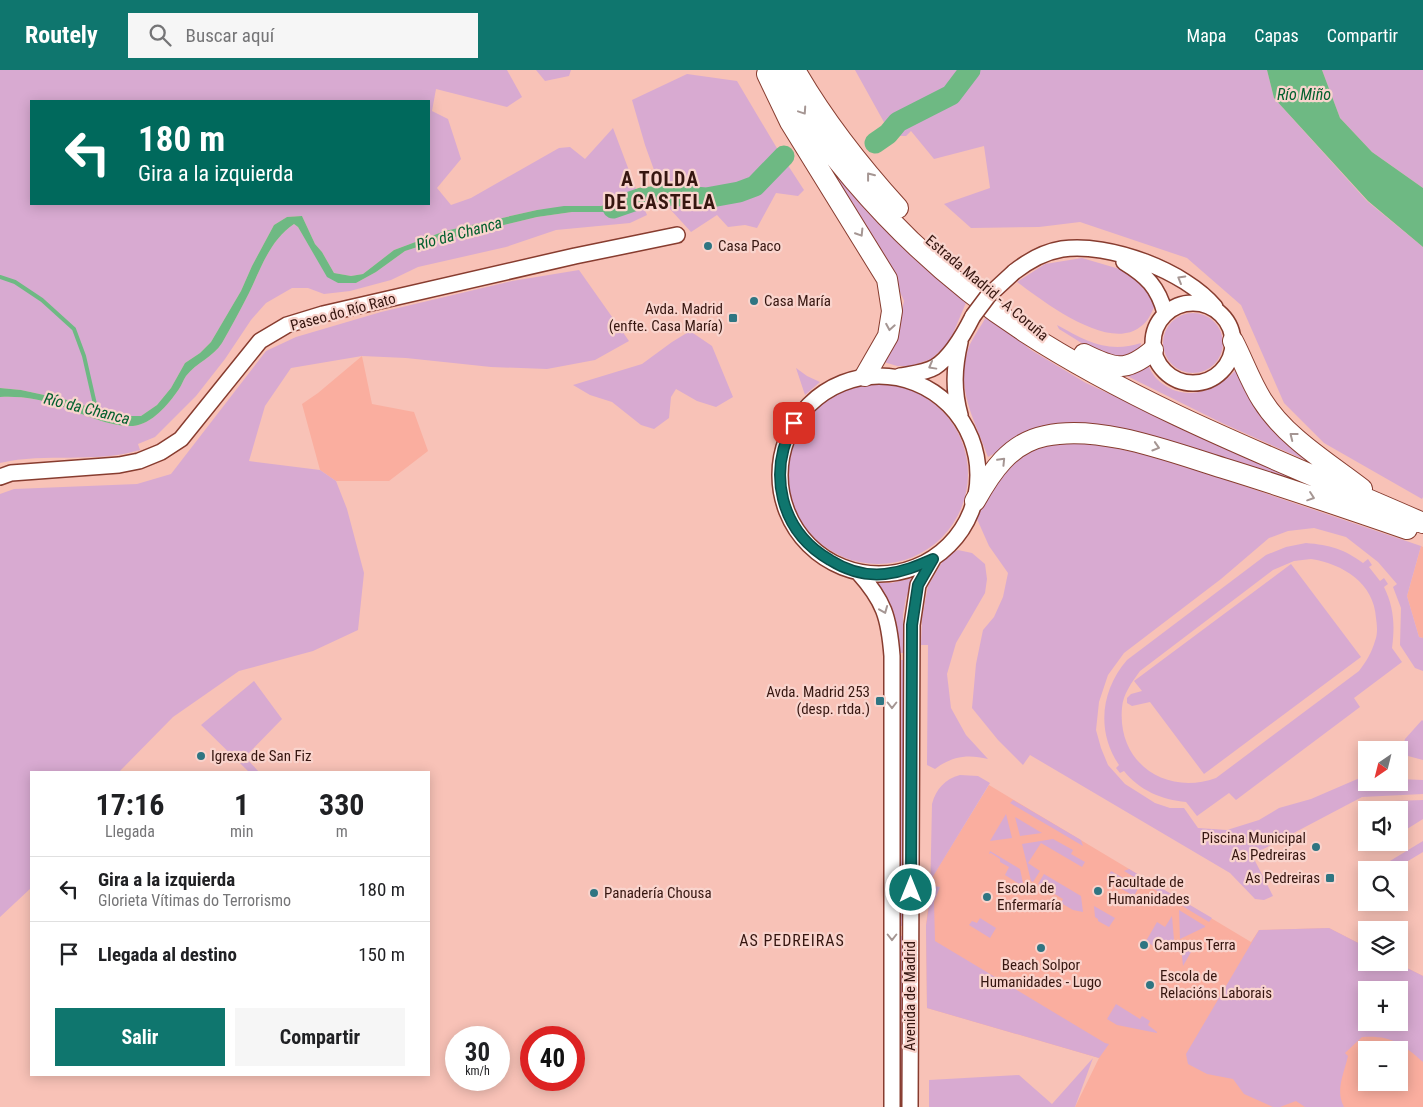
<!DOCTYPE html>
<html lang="es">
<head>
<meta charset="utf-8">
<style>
  body { margin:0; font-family:"Roboto Condensed",sans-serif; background:#f6f6f6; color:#202124; height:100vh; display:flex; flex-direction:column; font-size:19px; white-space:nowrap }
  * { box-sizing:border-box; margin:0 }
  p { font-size:16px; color:#757577 }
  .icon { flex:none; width:28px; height:28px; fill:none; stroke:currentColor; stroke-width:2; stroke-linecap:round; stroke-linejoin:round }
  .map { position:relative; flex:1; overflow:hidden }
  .details { position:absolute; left:30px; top:701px; width:400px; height:305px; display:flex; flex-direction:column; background:#fff; border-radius:0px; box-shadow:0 2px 12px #0003 }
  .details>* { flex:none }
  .guide { position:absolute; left:30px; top:30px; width:400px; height:105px; border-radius:0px; box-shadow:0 2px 12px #0003; background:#00695c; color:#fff; overflow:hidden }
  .needle { width:32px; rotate:215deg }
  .tools { position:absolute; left:1358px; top:671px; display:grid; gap:10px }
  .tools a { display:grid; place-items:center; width:50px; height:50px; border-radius:0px; background:#fff; box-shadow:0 2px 12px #0003; font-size:25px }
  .speed { position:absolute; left:445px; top:956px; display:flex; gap:10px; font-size:25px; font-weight:700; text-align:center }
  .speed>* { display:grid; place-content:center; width:65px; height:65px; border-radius:50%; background:#fff; box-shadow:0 2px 12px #0003; line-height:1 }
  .speed small { font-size:12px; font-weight:400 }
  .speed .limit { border:8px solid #d22; background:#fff; color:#111 }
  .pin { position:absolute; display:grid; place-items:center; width:42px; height:42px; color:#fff; margin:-21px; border-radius:10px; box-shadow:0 2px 8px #0006 }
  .me { position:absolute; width:55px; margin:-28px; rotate:0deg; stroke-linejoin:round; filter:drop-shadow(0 0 4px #0008) }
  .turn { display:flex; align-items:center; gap:18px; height:105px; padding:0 25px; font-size:22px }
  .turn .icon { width:65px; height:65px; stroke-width:2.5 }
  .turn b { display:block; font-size:35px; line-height:42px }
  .eta { display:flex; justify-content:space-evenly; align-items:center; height:85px; text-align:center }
  .eta b { font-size:30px; font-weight:700; line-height:35px }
  .cta { display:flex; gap:10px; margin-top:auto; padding:10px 25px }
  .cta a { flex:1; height:58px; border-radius:0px; background:#0f766e; color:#fff; font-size:20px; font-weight:700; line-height:58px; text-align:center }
  .cta a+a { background:#f6f6f6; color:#202124 }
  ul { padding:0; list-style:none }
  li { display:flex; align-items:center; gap:15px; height:65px; padding:0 25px; border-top:1px solid #e0e0e0 }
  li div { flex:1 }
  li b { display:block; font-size:19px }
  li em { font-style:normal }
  header { display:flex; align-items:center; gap:30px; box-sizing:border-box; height:70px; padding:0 25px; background:#0f766e; color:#fff }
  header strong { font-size:24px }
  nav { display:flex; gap:28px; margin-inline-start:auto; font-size:18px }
  .search { width:350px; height:45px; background:#f6f6f6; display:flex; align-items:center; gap:12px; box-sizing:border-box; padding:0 18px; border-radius:0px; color:#757577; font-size:19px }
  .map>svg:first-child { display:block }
  .built { fill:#faae9f; fill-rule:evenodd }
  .green { fill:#d8aad1; fill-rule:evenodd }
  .water { fill:#6eb983 }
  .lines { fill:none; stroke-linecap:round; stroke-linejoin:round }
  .stream { stroke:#6eb983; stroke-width:4 }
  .river { stroke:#6eb983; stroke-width:21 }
  .secondary-casing { stroke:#873c2f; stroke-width:18 }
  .highway-casing { stroke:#873c2f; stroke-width:22 }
  .secondary { stroke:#fff; stroke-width:15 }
  .highway { stroke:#fff; stroke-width:20 }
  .secondary-bridge-casing { stroke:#873c2f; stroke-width:18; stroke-linecap:butt }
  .secondary-bridge { stroke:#fff; stroke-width:15 }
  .oneway { stroke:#a59693 }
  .route-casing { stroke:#0a4d48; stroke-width:12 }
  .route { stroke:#0f766e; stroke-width:9 }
  .poi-dot { fill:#2f7582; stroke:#f9d4cd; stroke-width:2 }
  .labels { text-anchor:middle; stroke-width:4.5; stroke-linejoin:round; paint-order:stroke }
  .poi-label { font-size:15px; fill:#361610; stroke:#f9d4cd; text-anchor:start }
  .street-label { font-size:15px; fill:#361610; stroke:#f9d4cd }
  .water-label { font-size:16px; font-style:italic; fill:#03602e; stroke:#f9d4cd }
  .neighbourhood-label { font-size:16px; letter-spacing:1px; fill:#361610; stroke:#f9d4cd }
  .district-label { font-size:20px; font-weight:bold; letter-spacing:1px; fill:#361610; stroke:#f9d4cd }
</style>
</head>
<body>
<header>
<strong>Routely</strong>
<div class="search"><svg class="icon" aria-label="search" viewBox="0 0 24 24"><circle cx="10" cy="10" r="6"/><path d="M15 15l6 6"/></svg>Buscar aquí</div>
<nav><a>Mapa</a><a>Capas</a><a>Compartir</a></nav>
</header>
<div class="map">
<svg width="1423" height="1037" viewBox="0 0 1423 1037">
  <rect width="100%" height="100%" fill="#f8c2b7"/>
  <path class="built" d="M362 286 372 334 414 342 428 381 389 411H336L320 400 302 334 318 323Z
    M1421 476 1423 477V568L1419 567 1407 526Z
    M989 715 1251 872 1259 860 1329 858 1366 877V892L1397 893 1423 906V1037H1075L1099 988 927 938 926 856 931 809ZM1366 920H1399V952H1366ZM1366 980H1399V1012H1366Z"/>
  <path class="green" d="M0 0H507L522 27 507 37 436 19 432 41 448 49 461 89 437 118 451 135 471 128 559 78 570 77 585 89 613 58 639 127 601 136H583L537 140 445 161 394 180 363 204 351 206 334 203 322 182 315 174 302 146 287 147 274 155 252 196 241 221 211 272 200 283 185 293 171 318 157 335 141 346H113L72 331 21 320 0 318ZM31 31H429V134H31Z
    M536 0H571L569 6 545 11Z
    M855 0H1267L1274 28 1367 131 1423 177V427L1422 429 1324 373 1284 333 1241 235 1187 188 1080 152 1039 157 971 158 944 134 990 118 984 76 934 89 911 61 906 66H895L885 54Z
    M1322 0H1423V118L1372 82 1340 48Z
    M687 4 737 11 778 80 804 120 798 126 776 123 757 158 745 155 728 157 717 145 691 162 670 139 658 111 645 75 632 30Z
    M810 68 968 228 949 273 931 289 911 296H897L884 292 897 263 904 231 892 204Z
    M641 131 647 145 630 153 556 160 506 177 418 197 391 210 350 221 324 224 308 218H292L266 233 251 250 225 289 196 326 155 367 138 374 140 380C93 394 47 382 0 393V327C22 326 38 329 60 336 82 343 108 357 133 356 152 354 168 335 179 319 182 315 183 310 186 306 196 293 213 287 222 273 231 257 241 239 249 223 261 198 270 170 294 154L298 157 327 206 338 213H356L376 202 405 181 430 173 537 147 572 142H618Z
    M1082 188 1133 203 1144 210 1155 235C1151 244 1148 252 1140 257 1108 282 1043 231 1017 212L1045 194Z
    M579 200 629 271 595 290 547 299 491 297 406 288 362 286 291 298 265 336 249 391 320 400 336 411 347 439 364 503 358 560 313 581 239 601 173 647 119 702H31V818L0 847V424L14 419 137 414 171 404 266 281 296 267 381 242 512 211Z
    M1163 273a30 30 0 1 1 60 0a30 30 0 1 1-60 0Z
    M987 245 1031 280 1086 313 1308 416 1039 360 988 387C976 353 956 321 967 283 970 270 981 257 987 245Z
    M1057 255C1086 271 1108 284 1141 273L1140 278 1123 290 1096 282 1059 259Z
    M690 261 712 276 733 327 716 337 697 331 676 319 671 327 669 348 654 359 641 355 612 332 590 325 573 315 642 294 672 272Z
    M1148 295C1150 299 1153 305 1156 308 1182 335 1219 322 1239 296L1312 393 1224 354 1119 302Z
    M796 298 807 306 820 312 805 325Z
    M788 404a90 90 0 1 1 180 0a90 90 0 1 1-180 0Z
    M1050 373H1089L1158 387 1421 476 1407 526 1419 567 1423 568V601L1415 598 1400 575 1401 538 1393 517 1397 514 1378 492 1346 467 1314 458 1288 461 1269 468 1221 509 1124 583 1108 605 1099 632 1096 660 1101 678 1108 695 1125 714 1155 733 1170 738H1184L1198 758 1227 760 1259 750 1279 738 1311 729 1362 707H1366V712H1399V709L1423 710V724L1362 727 1252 785 1273 826 1264 830 1255 829 1230 803 1030 685 1023 695 998 670 972 638 976 594 983 560 994 547 1003 527 1008 503 989 476 977 449C984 431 996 406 1012 393 1023 384 1036 379 1050 373Z
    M1306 473C1330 475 1344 479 1363 493L1368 489 1372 495 1369 497 1380 511 1384 508 1388 514 1384 517C1394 537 1395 556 1392 578L1402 592 1354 628 1360 637 1236 730 1229 723 1197 746 1186 732C1162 730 1139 720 1124 701L1120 703 1116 698 1119 695C1096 661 1101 620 1127 590L1266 485 1286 477ZM1311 489C1343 494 1374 513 1376 548 1377 555 1378 564 1375 571 1372 582 1366 592 1359 601L1216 708C1166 726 1117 693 1122 638 1123 624 1132 612 1140 601L1273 500 1294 491Z
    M958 480 972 483 985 494 987 509 985 523 956 573 947 604 951 638 966 665 988 689C968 684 952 686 935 699L927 695 928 575H921L922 548 928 516 945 487Z
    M1291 494 1361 587 1204 704 1150 632 1132 636 1127 633V628L1131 624 1142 621 1134 611Z
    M913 508 906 528 903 545V583H900C899 556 894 535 877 513H891Z
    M899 590H905L903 856H899Z
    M254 611 282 649 245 687 259 702H249L201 655Z
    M1422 650 1423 651V690L1408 686 1403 677 1405 669Z
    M960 705 978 706 990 713 932 808 935 810 934 816 940 817 934 832 935 871 1105 973 1109 974 1099 988 927 938 926 856 930 829 932 734C936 719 945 709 960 705Z
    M1013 730 1081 770 1083 776 1010 733Z
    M1423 730V749L1399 764V740H1377L1394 731Z
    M1006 744 1012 768 990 771Z
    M1015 747 1042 763 1020 766Z
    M1053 769 1073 780 1071 784 1085 792 1082 797 1041 773 1028 793 1040 801 1033 812 1031 811 1022 774Z
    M1423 771V782L1393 800H1375Z
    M990 781 1020 799 1023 813 1021 815 1005 805 1009 797 1000 792V789L991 783 989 784Z
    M1129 799 1212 848 1209 852 1124 801Z
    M1111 801 1139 817 1134 826 1106 810Z
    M1044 804 1081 826 1083 842 1073 840 1061 833 1063 829 1038 814Z
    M1094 836 1115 848 1109 857 1098 851V849L1095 847Z
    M1179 840 1205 856V857L1180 869Z
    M1172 846 1174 870 1156 878 1146 871 1157 852 1165 857Z
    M980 848 996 858 990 868 969 855 972 851 977 853Z
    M1329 858 1366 877V892L1397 893 1423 906V992C1402 973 1390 965 1362 967L1345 983 1348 986C1344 1004 1335 1020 1344 1037H1305L1296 1031 1280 1037H1273L1244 1024 1233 1009 1207 1004 1188 994 1186 984 1259 860ZM1366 920H1399V952H1366Z
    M899 866H903V1037H899Z
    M1198 870 1183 896 1181 876Z
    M1116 934 1140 949 1142 946 1150 951 1148 955 1157 962V963L1117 955 1107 949Z
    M1093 988 1075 1037H929V1010L1019 1005 1052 1034Z"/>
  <path class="water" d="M1267 0H1322L1340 48 1372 82 1423 118V177L1368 131 1274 28Z
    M639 127 641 131 618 142H572L537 147 430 173 405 181 376 202 356 213H338L327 207 298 157 294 154C270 170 261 198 249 223 241 239 231 257 222 273 213 287 196 293 186 306 183 310 182 315 179 319 168 335 152 354 133 356 108 357 82 343 60 336 38 329 22 326 0 327V318L21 320 72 331 113 346H141L157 335 171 318 185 293 200 283 211 272 241 221 252 196 274 155 287 147 302 146 315 174 322 182 334 203 351 206 363 204 394 180 445 161 537 140 564 136H601Z"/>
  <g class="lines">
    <path class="stream" d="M0 207 15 212 42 230 74 259 84 286 97 343"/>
    <path class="river" d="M875 73 888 64 898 52 951 25 970 0
      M613 138 642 128 671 125 706 128 739 122 755 116 784 86"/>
    <defs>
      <path id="secondary" d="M1124 192C1147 206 1158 217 1165 243
        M1014 202C1028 191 1044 182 1062 179 1109 172 1185 201 1215 237
        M1153 273a40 40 0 1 1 80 0a40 40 0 1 1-80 0Z
        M780 405a99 99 0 1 1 198 0a99 99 0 1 1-198 0Z
        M900 306C911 304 925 303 935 297 951 287 965 262 973 246
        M960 345C953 320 954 298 960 272
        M0 407 11 403 119 395 139 391 161 382 181 369 260 271 287 255 323 244 575 186 677 165
        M858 502C884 531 889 547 892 586V1037
        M910 1037 912 555 918 515 933 489"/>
      <path id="highway" d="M777 0C833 102 928 199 1025 262 1149 342 1289 394 1423 453
        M795 0C823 49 860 96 898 138
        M767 4 790 52 887 209 892 241 888 266 865 306
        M1233 271C1243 290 1250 311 1262 330 1285 367 1327 392 1362 419
        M1084 284C1114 299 1126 303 1153 280
        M975 431C991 402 1010 373 1045 366 1100 354 1171 382 1223 398 1285 417 1346 438 1407 459"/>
    </defs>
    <use href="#secondary" class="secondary-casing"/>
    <use href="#highway" class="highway-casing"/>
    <use href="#secondary" class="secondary"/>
    <use href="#highway" class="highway"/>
    <defs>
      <path id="secondary-bridge" d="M973 246 988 226 1014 202"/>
    </defs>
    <use href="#secondary-bridge" class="secondary-bridge-casing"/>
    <use href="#secondary-bridge" class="secondary-bridge"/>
  </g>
  <defs><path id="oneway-chevron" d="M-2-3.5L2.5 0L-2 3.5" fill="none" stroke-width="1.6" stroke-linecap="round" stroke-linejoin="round" transform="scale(1.25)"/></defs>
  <g class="oneway">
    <use href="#oneway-chevron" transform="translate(803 41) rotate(56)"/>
    <use href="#oneway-chevron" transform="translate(870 106) rotate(-128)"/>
    <use href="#oneway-chevron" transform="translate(860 163) rotate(58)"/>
    <use href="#oneway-chevron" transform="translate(1181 209) rotate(-150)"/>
    <use href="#oneway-chevron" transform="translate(890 257) rotate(100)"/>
    <use href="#oneway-chevron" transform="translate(932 296) rotate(151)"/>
    <use href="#oneway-chevron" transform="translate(1293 366) rotate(-142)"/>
    <use href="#oneway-chevron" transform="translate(1156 377) rotate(17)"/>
    <use href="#oneway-chevron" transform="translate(1002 391) rotate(-46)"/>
    <use href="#oneway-chevron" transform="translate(1311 427) rotate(19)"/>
    <use href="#oneway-chevron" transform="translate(884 540) rotate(68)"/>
    <use href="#oneway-chevron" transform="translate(892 635) rotate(90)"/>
    <use href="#oneway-chevron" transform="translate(892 867) rotate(90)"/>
  </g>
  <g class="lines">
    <defs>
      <path id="route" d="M794 353C767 403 780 461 830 490 846 500 866 506 885 504 903 502 917 496 933 489L918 515 912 555 911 820"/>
    </defs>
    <use href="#route" class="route-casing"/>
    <use href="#route" class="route"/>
  </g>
  <g class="poi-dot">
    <circle cx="708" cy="176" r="5"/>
    <circle cx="754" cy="231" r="5"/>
    <rect x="728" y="243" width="10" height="10" rx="2.5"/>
    <rect x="875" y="626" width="10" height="10" rx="2.5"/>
    <circle cx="201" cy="686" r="5"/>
    <circle cx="1316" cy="777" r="5"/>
    <rect x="1325" y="803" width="10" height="10" rx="2.5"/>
    <circle cx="1098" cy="821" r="5"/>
    <circle cx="594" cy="823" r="5"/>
    <circle cx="987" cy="827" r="5"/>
    <circle cx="1144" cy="875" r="5"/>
    <circle cx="1041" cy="878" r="5"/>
    <circle cx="1150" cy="915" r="5"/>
  </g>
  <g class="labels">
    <g class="poi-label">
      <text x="718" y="181">Casa Paco</text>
      <text x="764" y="236">Casa María</text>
      <text x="723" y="244" text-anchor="end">Avda. Madrid<tspan x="723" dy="17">(enfte. Casa María)</tspan></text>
      <text x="870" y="627" text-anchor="end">Avda. Madrid 253<tspan x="870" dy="17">(desp. rtda.)</tspan></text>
      <text x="211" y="691">Igrexa de San Fiz</text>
      <text x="1306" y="773" text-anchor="end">Piscina Municipal<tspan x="1306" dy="17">As Pedreiras</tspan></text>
      <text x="1320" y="813" text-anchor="end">As Pedreiras</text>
      <text x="1108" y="817">Facultade de<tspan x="1108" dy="17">Humanidades</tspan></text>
      <text x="997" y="823">Escola de<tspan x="997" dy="17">Enfermaría</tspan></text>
      <text x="604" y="828">Panadería Chousa</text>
      <text x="1154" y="880">Campus Terra</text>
      <text x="1041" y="900" text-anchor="middle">Beach Solpor<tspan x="1041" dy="17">Humanidades - Lugo</tspan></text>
      <text x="1160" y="911">Escola de<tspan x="1160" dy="17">Relacións Laborais</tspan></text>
    </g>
    <g class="street-label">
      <text transform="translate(987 218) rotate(40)" y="5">Estrada Madrid - A Coruña</text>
      <text transform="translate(343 242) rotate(-15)" y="5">Paseo do Río Rato</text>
      <text transform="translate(910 926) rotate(-90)" y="5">Avenida de Madrid</text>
    </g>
    <g class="water-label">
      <text x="1304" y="30">Río Miño</text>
      <text transform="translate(459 163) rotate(-15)" y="6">Río da Chanca</text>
      <text transform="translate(87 338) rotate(14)" y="6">Río da Chanca</text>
    </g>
    <g class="neighbourhood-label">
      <text x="792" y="876">AS PEDREIRAS</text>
    </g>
    <g class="district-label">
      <text x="660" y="116">A TOLDA<tspan x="660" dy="23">DE CASTELA</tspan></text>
    </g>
  </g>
</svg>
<div class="tools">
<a><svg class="needle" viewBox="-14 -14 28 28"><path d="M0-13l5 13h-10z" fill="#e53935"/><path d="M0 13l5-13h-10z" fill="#757577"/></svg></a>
<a><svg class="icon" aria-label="sound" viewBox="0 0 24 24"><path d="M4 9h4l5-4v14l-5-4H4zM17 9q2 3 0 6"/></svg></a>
<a><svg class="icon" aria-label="search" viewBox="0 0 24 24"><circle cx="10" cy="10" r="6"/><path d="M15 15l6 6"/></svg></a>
<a><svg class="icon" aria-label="layers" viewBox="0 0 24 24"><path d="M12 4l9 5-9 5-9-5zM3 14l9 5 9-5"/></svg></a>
<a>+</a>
<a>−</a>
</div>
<div class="speed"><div>30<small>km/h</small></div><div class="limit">40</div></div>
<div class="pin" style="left:794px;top:353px;background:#d93025"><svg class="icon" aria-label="arrive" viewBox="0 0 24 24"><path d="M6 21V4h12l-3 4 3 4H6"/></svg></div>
<svg class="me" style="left:911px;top:820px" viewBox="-20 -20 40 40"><circle r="17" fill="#0f766e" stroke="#fff" stroke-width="3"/><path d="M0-11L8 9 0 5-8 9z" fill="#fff"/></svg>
<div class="guide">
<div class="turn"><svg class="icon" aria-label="left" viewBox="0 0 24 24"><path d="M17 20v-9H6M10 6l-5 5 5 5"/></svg><div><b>180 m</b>Gira a la izquierda</div></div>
</div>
<section class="details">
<div class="eta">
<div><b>17:16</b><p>Llegada</p></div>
<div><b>1</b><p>min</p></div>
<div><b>330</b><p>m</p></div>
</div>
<ul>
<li><svg class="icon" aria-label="left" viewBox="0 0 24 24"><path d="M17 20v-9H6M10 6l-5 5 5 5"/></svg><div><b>Gira a la izquierda</b><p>Glorieta Vítimas do Terrorismo</p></div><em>180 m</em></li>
<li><svg class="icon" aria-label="arrive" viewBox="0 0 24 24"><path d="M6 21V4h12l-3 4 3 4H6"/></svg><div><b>Llegada al destino</b></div><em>150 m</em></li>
</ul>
<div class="cta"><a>Salir</a><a>Compartir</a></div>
</section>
</div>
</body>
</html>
